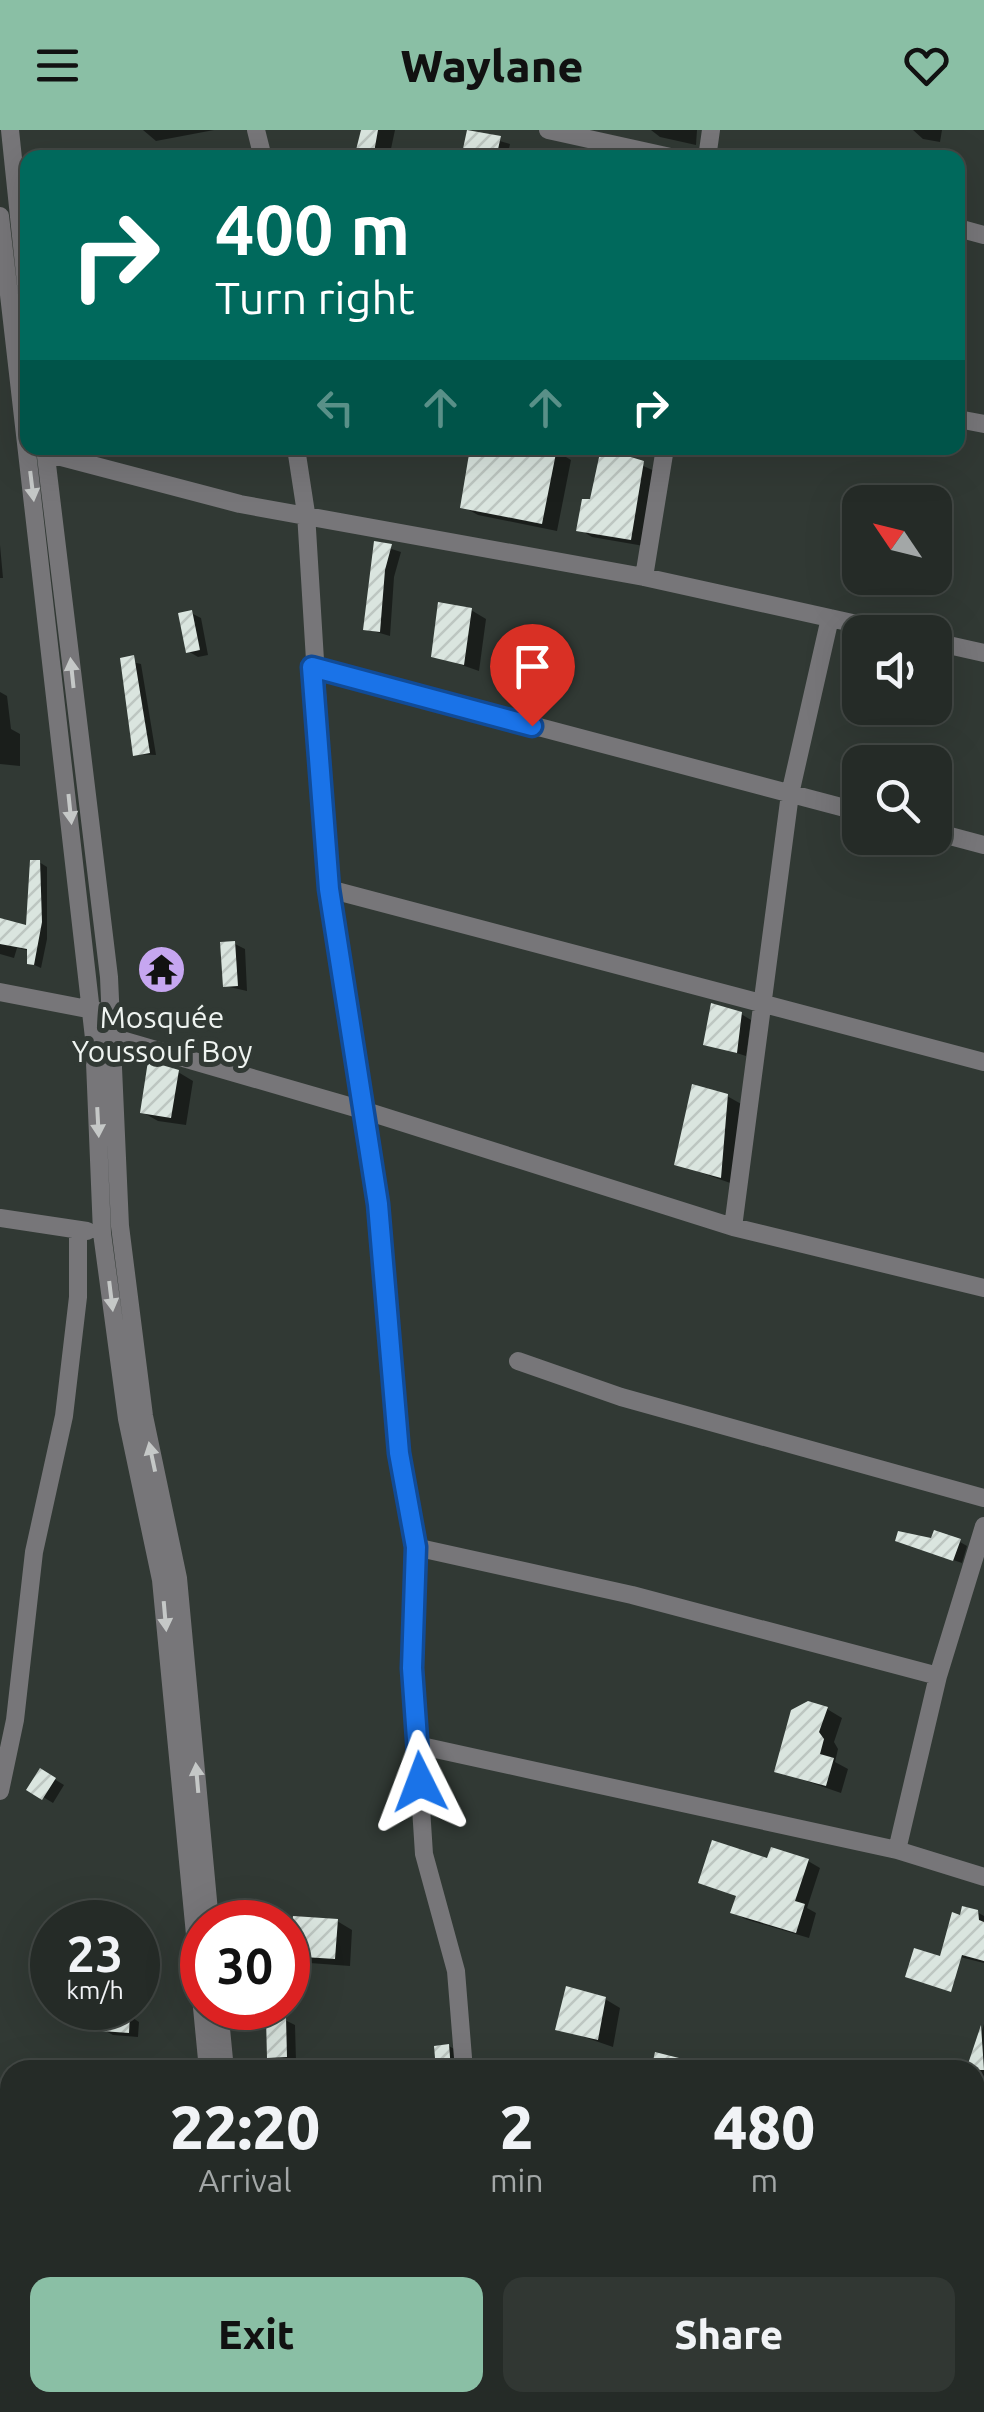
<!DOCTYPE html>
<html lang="en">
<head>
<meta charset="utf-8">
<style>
  body { margin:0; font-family:Ubuntu,sans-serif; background:#313733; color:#f1f3f6; height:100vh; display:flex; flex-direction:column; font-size:38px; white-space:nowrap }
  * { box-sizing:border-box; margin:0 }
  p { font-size:32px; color:#a3a7a7 }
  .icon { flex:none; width:55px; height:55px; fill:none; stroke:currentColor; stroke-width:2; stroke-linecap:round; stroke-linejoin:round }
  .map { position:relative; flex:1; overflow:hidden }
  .side { position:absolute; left:0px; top:1930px; width:985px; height:352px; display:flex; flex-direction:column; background:#252b27; border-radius:30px 30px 0 0; box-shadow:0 10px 40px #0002,0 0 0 2px #424744 }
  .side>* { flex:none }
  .top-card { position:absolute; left:20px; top:20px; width:945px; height:305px; border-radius:20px; box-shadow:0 10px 40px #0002,0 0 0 2px #424744; background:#00695c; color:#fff; overflow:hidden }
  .needle { width:65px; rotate:305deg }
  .controls { position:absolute; left:842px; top:355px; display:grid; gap:20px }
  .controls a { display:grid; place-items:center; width:110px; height:110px; border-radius:20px; background:#252b27; box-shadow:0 10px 40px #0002,0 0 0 2px #424744; font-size:50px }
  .speed { position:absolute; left:30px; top:1770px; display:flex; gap:20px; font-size:50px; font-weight:700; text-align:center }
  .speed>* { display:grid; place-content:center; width:130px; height:130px; border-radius:50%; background:#252b27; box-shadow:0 10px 40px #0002,0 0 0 2px #424744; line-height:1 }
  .speed small { font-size:25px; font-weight:400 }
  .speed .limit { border:15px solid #d22; background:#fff; color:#111 }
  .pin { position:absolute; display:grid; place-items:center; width:85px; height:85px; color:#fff; margin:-102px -42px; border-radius:50% 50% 50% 0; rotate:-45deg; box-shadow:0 0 10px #0007 }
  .pin .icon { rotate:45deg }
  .me { position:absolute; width:110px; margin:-55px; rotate:357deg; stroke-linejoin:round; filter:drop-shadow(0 0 8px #0008) }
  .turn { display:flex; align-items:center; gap:35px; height:210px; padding:0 30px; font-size:45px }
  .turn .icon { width:130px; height:130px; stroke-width:2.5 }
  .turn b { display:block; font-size:70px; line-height:85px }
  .lanes { display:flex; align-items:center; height:95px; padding:0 30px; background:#0003; justify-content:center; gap:50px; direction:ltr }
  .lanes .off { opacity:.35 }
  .eta { display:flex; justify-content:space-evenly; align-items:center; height:170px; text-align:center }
  .eta b { font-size:60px; font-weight:800; line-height:70px }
  .primary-button { display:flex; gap:20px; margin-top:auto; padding:20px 30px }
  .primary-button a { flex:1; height:115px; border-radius:20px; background:#8abfa5; color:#111; font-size:40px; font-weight:800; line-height:115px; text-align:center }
  .primary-button a+a { background:#313733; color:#f1f3f6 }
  header { display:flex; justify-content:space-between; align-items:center; height:130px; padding:0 30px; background:#8abfa5; color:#111; font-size:45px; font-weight:800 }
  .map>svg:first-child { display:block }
  .shadow { fill:#0007 }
  .building { fill:url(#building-hatch) }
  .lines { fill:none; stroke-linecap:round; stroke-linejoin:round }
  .minor { stroke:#777679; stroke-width:18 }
  .oneway { fill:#c5c8c7 }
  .route-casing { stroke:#114b97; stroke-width:25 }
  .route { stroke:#1a73e8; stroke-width:18 }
  .labels { text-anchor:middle; stroke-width:10; stroke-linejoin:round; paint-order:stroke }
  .poi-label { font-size:30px; fill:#eff4f1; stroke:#313934 }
</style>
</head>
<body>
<header><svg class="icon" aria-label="menu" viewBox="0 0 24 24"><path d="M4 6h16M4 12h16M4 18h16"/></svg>Waylane<svg class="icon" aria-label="heart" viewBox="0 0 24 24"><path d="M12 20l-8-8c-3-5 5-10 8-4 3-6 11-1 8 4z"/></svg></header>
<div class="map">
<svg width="984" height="2282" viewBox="0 0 984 2282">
  <defs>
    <pattern id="building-hatch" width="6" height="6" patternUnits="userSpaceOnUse" patternTransform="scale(2.5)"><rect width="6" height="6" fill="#dae5df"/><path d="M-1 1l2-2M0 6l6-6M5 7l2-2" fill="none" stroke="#bdc6c1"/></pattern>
  </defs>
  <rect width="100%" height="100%" fill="#313934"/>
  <path class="shadow" d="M143 0H214L156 11Z
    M363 0H395L389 28H357Z
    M651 0H697L696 15 660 7Z
    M913 0H942L940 12 923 9Z
    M469 2 510 14 507 28H464Z
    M473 318H528L556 321 571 330 557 401 478 385 462 376Z
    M577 318H626L625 328 657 342 644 416 592 407 579 399 592 371 602 326Z
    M376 414 401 422 394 447 390 506 366 499Z
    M0 415 3 448H0Z
    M471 480 486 489 479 541 433 525Z
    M191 483 201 488 208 525 198 527 188 521Z
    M124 530 141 534 156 625 136 624Z
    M0 562 7 566 11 599 20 604V636L0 634Z
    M39 732 47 737V809L41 838 30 833V821L17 818 14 828 0 824V803L29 799Z
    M235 814 245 819 247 861 225 856Z
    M741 884 751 890 746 926 705 913Z
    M178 942 193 951 186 995 158 991 142 982Z
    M727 966 743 975 736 1055 676 1034Z
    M960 1412 967 1416 962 1433 906 1414Z
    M827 1579 842 1588 834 1612 838 1619 835 1632 848 1639 841 1663 777 1641Z
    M41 1641 64 1655 53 1673 30 1659Z
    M769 1731H808L820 1738 807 1778 816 1783 809 1808 745 1789 733 1782 738 1767 701 1751Z
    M977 1782 984 1786V1833L960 1827 962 1788Z
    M337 1791 352 1800 350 1836 296 1832 288 1828V1801Z
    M138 1804 151 1808 149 1823 138 1822Z
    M605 1869 620 1878 613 1917 558 1898Z
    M130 1886 139 1892 138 1907 113 1905 104 1900Z
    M285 1890 295 1895 296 1931 279 1932 270 1926Z
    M984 1894V2009L975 2007V1940H969Z
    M449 1916 459 1922 460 1940H439Z
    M975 2115 984 2117 981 2179 975 2178Z
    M312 2272H412L413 2282H312Z
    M538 2272 556 2273 554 2282H537Z"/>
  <path class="building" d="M361 0H378L373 28H354Z
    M467 0 501 6 496 28H461Z
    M470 318H557L542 394 460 378Z
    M601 318 644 331 631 410 576 401 582 369H590Z
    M374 411 392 414 385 440 380 502 363 500Z
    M438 472 472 478 464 535 431 527Z
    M192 480 200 520 186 523 178 483Z
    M134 525 150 623 133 626 120 528Z
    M30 730H40L42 792 34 835 27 834V819L0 814V788L26 795Z
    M235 811 238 856 223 857 220 812Z
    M711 873 742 882 737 923 703 915Z
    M148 931 179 940 171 988 140 983Z
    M692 954 728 964 721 1048 674 1035Z
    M934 1400 961 1409 953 1431 895 1411 898 1401 931 1408Z
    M808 1571 828 1577 819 1602 824 1609 820 1624 834 1628 826 1656 774 1642 791 1580Z
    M40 1638 56 1648 42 1670 26 1660Z
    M712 1710 767 1728 771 1717 809 1729 795 1771 805 1774 796 1803 730 1783 736 1766 698 1753Z
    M962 1776 978 1780 979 1790 984 1792V1831L962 1825 951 1862 905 1847 914 1818 940 1826 952 1782 960 1785Z
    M293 1786 338 1789 335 1829 288 1826Z
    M566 1856 606 1867 598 1910 555 1900Z
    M102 1882 130 1884 129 1903 101 1901Z
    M286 1887 287 1927 267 1928 266 1888Z
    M981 1895 984 1940H966Z
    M449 1914 451 1940H436L434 1916Z
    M655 1922 703 1934V1940H651Z"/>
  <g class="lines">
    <path class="minor" d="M10 0 28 173
      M256 0 263 28
      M548 0 675 28
      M707 28 711 0
      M0 86 94 908 102 1103 127 1289 161 1450 208 1940
      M958 98 984 105
      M958 289 984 294
      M45 318 109 847 120 1096 144 1286 178 1448 210 1792
      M296 318 306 383 329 759 378 1074 399 1323 415 1417 412 1539 424 1724 456 1841 464 1940
      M46 323 240 374 644 447 893 502
      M644 447 665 318
      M935 512 984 523
      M312 537 860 682
      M935 702 984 715
      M329 759 984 932
      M0 862 98 881
      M111 907 366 981 733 1097 984 1158
      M0 1088 87 1101
      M733 1097 790 664 830 488
      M518 1231 621 1267 984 1368
      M415 1417 632 1465 938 1546
      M417 1615 897 1720 984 1747
      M0 1661 15 1590 34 1422 64 1286 78 1167V1100
      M897 1720 938 1546 984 1396
      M219 1878 225 1940
      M0 2212 10 2220
      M975 2262 984 2226
      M70 2272 81 2282
      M251 2272 252 2282
      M269 2272 270 2282
      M506 2272 507 2282
      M757 2282 759 2272"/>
  </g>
  <defs><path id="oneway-solid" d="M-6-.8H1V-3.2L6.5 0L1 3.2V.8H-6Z" transform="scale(2.5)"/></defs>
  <g class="oneway">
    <use href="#oneway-solid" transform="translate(32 356) rotate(83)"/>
    <use href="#oneway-solid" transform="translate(72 543) rotate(-96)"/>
    <use href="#oneway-solid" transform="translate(70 679) rotate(84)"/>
    <use href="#oneway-solid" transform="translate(98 992) rotate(87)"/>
    <use href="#oneway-solid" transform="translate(111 1166) rotate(83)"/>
    <use href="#oneway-solid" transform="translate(152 1327) rotate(-102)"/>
    <use href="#oneway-solid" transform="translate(165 1486) rotate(85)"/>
    <use href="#oneway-solid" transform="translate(197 1648) rotate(-95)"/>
  </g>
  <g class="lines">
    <defs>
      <path id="route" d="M420 1652 412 1538 416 1417 399 1323 378 1074 329 759 312 537 532 596"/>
    </defs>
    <use href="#route" class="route-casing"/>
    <use href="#route" class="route"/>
  </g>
  <defs>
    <symbol id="temple-disc" viewBox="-11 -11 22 22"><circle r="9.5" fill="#c6a6f0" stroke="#313934"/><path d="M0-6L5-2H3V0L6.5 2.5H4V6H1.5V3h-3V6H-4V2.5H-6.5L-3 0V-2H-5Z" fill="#111"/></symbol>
  </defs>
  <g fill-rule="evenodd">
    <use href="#temple-disc" x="134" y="812" width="55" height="55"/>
  </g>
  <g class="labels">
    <g class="poi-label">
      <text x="162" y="898">Mosquée<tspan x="162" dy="34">Youssouf Boy</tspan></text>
    </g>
  </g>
</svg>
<div class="controls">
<a><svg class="needle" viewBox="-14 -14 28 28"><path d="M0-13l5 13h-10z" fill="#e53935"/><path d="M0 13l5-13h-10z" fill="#a3a7a7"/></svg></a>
<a><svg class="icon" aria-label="sound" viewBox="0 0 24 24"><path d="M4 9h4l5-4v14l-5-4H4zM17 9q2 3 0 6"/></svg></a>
<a><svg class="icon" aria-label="search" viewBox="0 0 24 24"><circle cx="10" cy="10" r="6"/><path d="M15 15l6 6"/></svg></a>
</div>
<div class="speed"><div>23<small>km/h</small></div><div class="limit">30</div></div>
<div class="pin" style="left:532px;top:596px;background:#d93025"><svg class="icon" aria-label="arrive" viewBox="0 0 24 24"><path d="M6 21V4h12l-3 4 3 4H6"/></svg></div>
<svg class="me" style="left:420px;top:1652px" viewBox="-20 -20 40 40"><path d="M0-17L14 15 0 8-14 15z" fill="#1a73e8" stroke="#fff" stroke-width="4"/></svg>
<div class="top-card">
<div class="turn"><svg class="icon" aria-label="right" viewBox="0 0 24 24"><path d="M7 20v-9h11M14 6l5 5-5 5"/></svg><div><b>400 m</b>Turn right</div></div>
<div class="lanes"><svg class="icon off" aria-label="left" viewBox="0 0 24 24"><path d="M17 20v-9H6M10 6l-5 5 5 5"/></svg><svg class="icon off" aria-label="ahead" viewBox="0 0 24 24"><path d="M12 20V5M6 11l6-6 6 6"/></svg><svg class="icon off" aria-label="ahead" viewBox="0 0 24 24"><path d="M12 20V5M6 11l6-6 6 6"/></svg><svg class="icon" aria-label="right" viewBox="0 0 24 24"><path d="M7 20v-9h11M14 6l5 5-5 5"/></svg></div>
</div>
<section class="side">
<div class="eta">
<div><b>22:20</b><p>Arrival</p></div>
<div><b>2</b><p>min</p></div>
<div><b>480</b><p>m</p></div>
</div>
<div class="primary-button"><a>Exit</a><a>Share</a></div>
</section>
</div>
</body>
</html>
